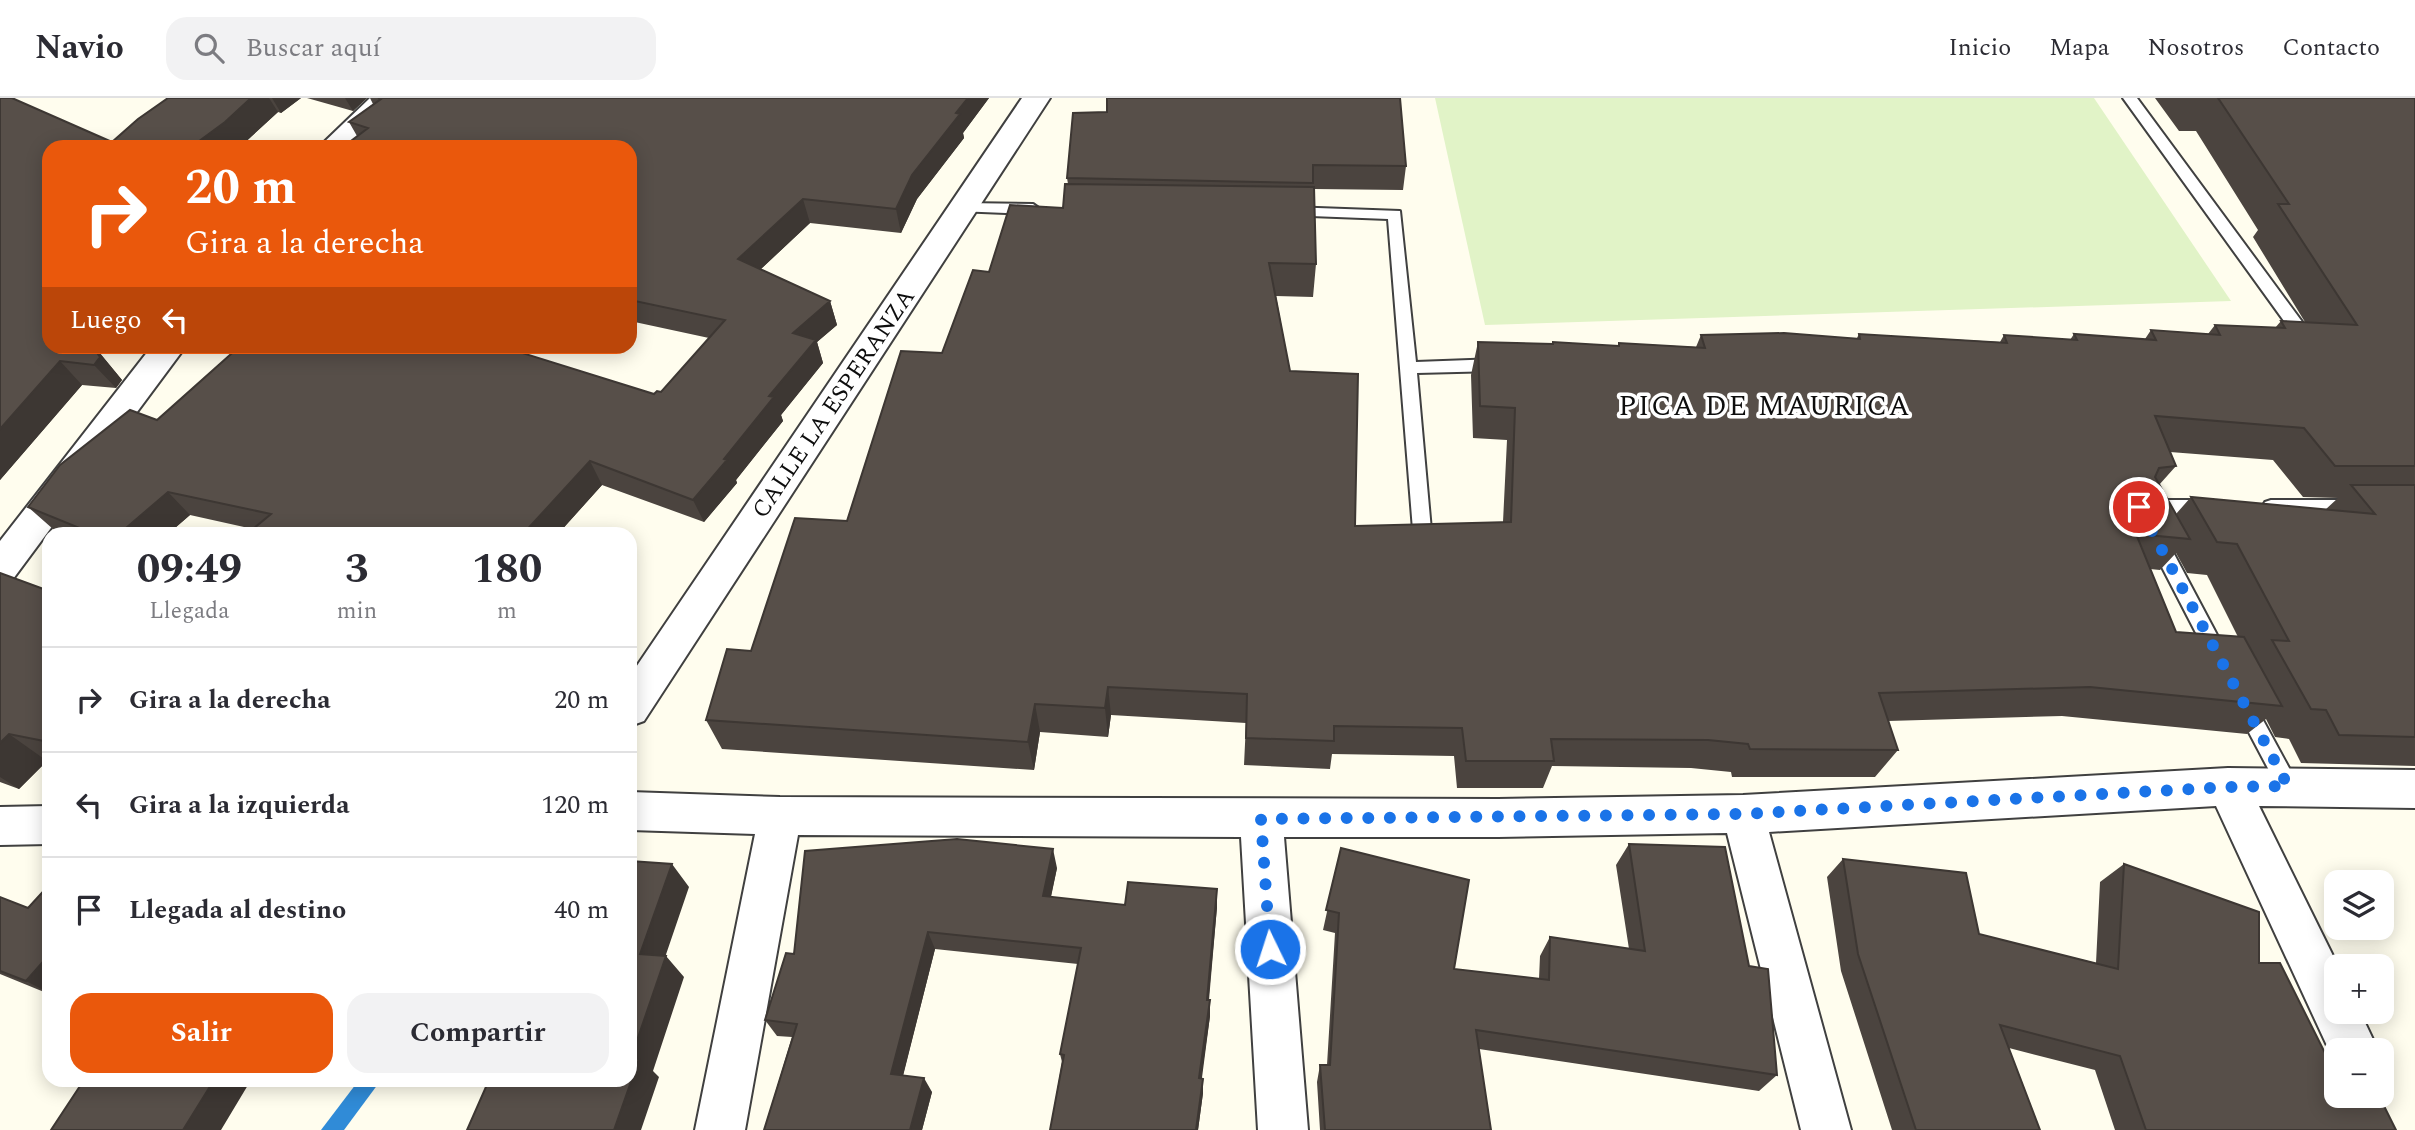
<!DOCTYPE html>
<html lang="es">
<head>
<meta charset="utf-8">
<style>
  body { margin:0; font-family:Spectral,serif; background:#f2f2f3; color:#2b2b33; height:100vh; display:flex; flex-direction:column; font-size:26px; white-space:nowrap }
  * { box-sizing:border-box; margin:0 }
  p { font-size:23px; color:#7c7c81 }
  .icon { flex:none; width:38px; height:38px; fill:none; stroke:currentColor; stroke-width:2; stroke-linecap:round; stroke-linejoin:round }
  .map { position:relative; flex:1; overflow:hidden }
  .details { position:absolute; left:42px; top:429px; width:595px; height:560px; display:flex; flex-direction:column; background:#fff; border-radius:21px; box-shadow:0 4px 18px #0003 }
  .details>* { flex:none }
  .top-card { position:absolute; left:42px; top:42px; width:595px; height:214px; border-radius:21px; box-shadow:0 4px 18px #0003; background:#ea580c; color:#fff; overflow:hidden }
  .fabs { position:absolute; left:2324px; top:772px; display:grid; gap:14px }
  .fabs a { display:grid; place-items:center; width:70px; height:70px; border-radius:14px; background:#fff; box-shadow:0 4px 18px #0003; font-size:35px }
  .pin { position:absolute; display:grid; place-items:center; width:60px; height:60px; color:#fff; margin:-30px; border:4px solid #fff; border-radius:50%; box-shadow:0 2px 7px #0007 }
  .me { position:absolute; width:77px; margin:-38px; rotate:356deg; stroke-linejoin:round; filter:drop-shadow(0 0 5px #0008) }
  .turn { display:flex; align-items:center; gap:24px; height:147px; padding:0 28px; font-size:32px }
  .turn .icon { width:91px; height:91px; stroke-width:2.5 }
  .turn b { display:block; font-size:49px; line-height:60px }
  .then { display:flex; align-items:center; height:66px; padding:0 28px; background:#0003; gap:14px; font-size:26px }
  .eta { display:flex; justify-content:space-evenly; align-items:center; height:119px; text-align:center }
  .eta b { font-size:42px; font-weight:700; line-height:49px }
  .action { display:flex; gap:14px; margin-top:auto; padding:14px 28px }
  .action a { flex:1; height:80px; border-radius:21px; background:#ea580c; color:#fff; font-size:28px; font-weight:700; line-height:80px; text-align:center }
  .action a+a { background:#f2f2f3; color:#2b2b33 }
  ul { padding:0; list-style:none }
  li { display:flex; align-items:center; gap:21px; height:105px; padding:0 28px; border-top:2px solid #e1e1e2 }
  li div { flex:1 }
  li b { display:block; font-size:26px }
  li em { font-style:normal }
  header { display:flex; align-items:center; gap:42px; box-sizing:border-box; height:98px; padding:0 35px; background:#fff; border-bottom:2px solid #e1e1e2 }
  header strong { font-size:33px }
  nav { display:flex; gap:38px; margin-inline-start:auto; font-size:24px }
  .search { width:490px; height:63px; background:#f2f2f3; display:flex; align-items:center; gap:18px; box-sizing:border-box; padding:0 24px; border-radius:21px; color:#7c7c81; font-size:26px }
  .map>svg:first-child { display:block }
  .pitch { fill:#e1f3c7 }
  .lines { fill:none; stroke-linecap:round; stroke-linejoin:round }
  .stream { fill:#308bd7; fill-rule:evenodd }
  .lane-casing { stroke:#404040; stroke-width:4 }
  .street-casing { stroke:#404040; stroke-width:4 }
  .lane { fill:#fff; fill-rule:evenodd }
  .street { fill:#fff; fill-rule:evenodd }
  .wall { fill:#4b443f; fill-rule:evenodd }
  .shaded-wall { fill:#3d3733 }
  .building { fill:#574f49; stroke:#3d3733; stroke-width:2 }
  .route { stroke:#1a73e8; stroke-width:12; stroke-dasharray:0 21.6 }
  .labels { text-anchor:middle; stroke-width:7; stroke-linejoin:round; paint-order:stroke }
  .street-label { font-size:24px; fill:#0d0d0d; stroke:#fff }
  .quarter-label { font-size:28px; letter-spacing:2px; fill:#0d0d0d; stroke:#fff }
</style>
</head>
<body>
<header>
<strong>Navio</strong>
<div class="search"><svg class="icon" aria-label="search" viewBox="0 0 24 24"><circle cx="10" cy="10" r="6"/><path d="M15 15l6 6"/></svg>Buscar aquí</div>
<nav><a>Inicio</a><a>Mapa</a><a>Nosotros</a><a>Contacto</a></nav>
</header>
<div class="map">
<svg width="2415" height="1032" viewBox="0 0 2415 1032">
  <rect width="100%" height="100%" fill="#fffdee"/>
  <path class="pitch" d="M1435 0H2094L2231 203 1485 227Z"/>
  <g class="lines">
    <path class="stream" d="M359 982H381L344 1032H321Z"/>
    <defs>
      <path id="lane" d="M2123 0H2137L2314 240 2316 244 2314 248H2302Z
        M962 105 1033 106 1040 111 1033 116 957 113 955 110Z
        M1290 109 1400 113 1416 264 1497 261 1505 267 1497 273 1417 275 1431 432 1428 437H1416L1413 432 1388 121 1285 117 1282 114Z
        M2145 402H2206L2212 404 2215 409 2212 414 2206 416H2145L2139 414 2136 409 2139 404Z
        M2271 402H2353L2359 404 2362 409 2359 414 2353 416H2271L2265 414 2262 409 2265 404Z
        M2157 435 2164 437 2225 552 2228 558 2225 564 2218 566 2211 564 2148 442 2150 437Z
        M2244 597 2251 600 2295 681 2299 688 2295 695 2288 697 2281 695 2234 606 2237 600Z"/>
      <path id="street" d="M370 0H400L350 49H319Z
        M1022 0H1050L644 623 630 628V578Z
        M152 248H186L13 481 0 486V443Z
        M2228 670 2415 672V710L2259 708 2338 868 2336 914H2360L2378 952H2336V967L2216 708 1769 734 1851 1032H1801L1727 735 1498 739H1284L1308 1032H1258L1241 739 798 737 745 1032H695L755 736 630 732V694L780 699 1498 701 1743 697Z
        M49 708V746L0 747V709Z"/>
    </defs>
    <use href="#lane" class="lane-casing"/>
    <use href="#street" class="street-casing"/>
    <use href="#lane" class="lane"/>
    <use href="#street" class="street"/>
  </g>
  <path class="wall" d="M0 0H12L112 44 138 21 168 0H301L281 15 278 14 240 49H49V248H94L122 282 116 290 82 287 0 382Z
    M307 0H367L353 13Z
    M370 0H989L963 35 964 40 917 101 901 135 810 125 761 171 830 203 837 227 817 244 823 265 781 317 783 323 736 382 737 385 704 424 602 387 558 436H247L253 431 190 417 168 436H63L53 431 28 409 157 322 530 248 521 255 654 296 661 294 709 240 630 223V49L357 38 349 24 373 6Z
    M2155 0H2415V668L2301 665 2289 641 2275 639 2266 621 2247 636 2062 618 1888 623 1898 652 1875 679H1732L1731 674 1691 670 1552 668 1543 690H1457L1454 658 1332 656 1330 671 1244 667 1246 625 1111 617 1108 639 1040 634 1034 672 722 651 706 622 751 553 847 423 989 174 1063 110 1068 86 1067 80 1107 14 1406 68 1403 92 1314 91 1316 166 1313 199 1276 198 1290 273 1355 428 1503 424 1507 342 1473 340 1471 277 1478 244 1552 246 1553 244 1618 248 1619 245 1696 249 1701 237 1857 240 1859 236 2000 244 2004 237 2070 242 2074 236 2145 241 2151 232 2208 236 2215 227 2275 230 2281 223 2305 224 2253 139 2258 132 2196 33H2179ZM2170 354 2273 362 2303 399 2338 400 2325 412 2191 399 2176 416 2159 387 2176 368ZM2176 455 2187 475 2207 477 2238 539 2176 534 2150 471 2160 472Z
    M0 475 49 493V664L47 663 19 691 0 684Z
    M1629 746 1749 868 1777 977 1759 993 1479 951 1491 1032H1320L1317 984 1320 967H1327L1335 835 1323 832 1341 750 1454 871 1539 881 1540 858 1550 839 1629 851 1616 767Z
    M1843 761 1979 836 2096 865 2100 784 2124 766 2259 865 2336 998 2396 1032H2115L2095 972 2009 950 2040 1032H1892L1841 873 1827 779Z
    M1057 770 1051 799 1125 807 1217 791V809L1209 902H1210V918L1201 981 1203 995 1198 1032H1050L1062 964 1060 956 1078 866 935 851 903 977 932 994 922 1032H764L792 939 777 938 765 922 794 856Z
    M49 787V896L0 876V799L28 810Z"/>
  <path class="shaded-wall" d="M251 0H269L278 14 240 49H191Z
    M272 0H301L281 15Z
    M345 0H367L353 13Z
    M968 0H989L963 35 964 40 917 101 901 135 896 111 912 77Z
    M803 101 810 125 746 185 738 161Z
    M49 184V197L43 189Z
    M830 203 837 227 817 244 823 265 781 317 783 323 736 382 737 385 704 424 693 402 724 361 769 298 793 235Z
    M92 248H94L122 282 116 290 94 267Z
    M490 248H530L501 268Z
    M60 263 82 287 0 382V331Z
    M590 363 602 387 558 436H523Z
    M168 394 190 417 168 436H119Z
    M1108 589 1111 617 1108 639 1105 610Z
    M1035 606 1040 634 1034 672 1028 644Z
    M9 636 47 663 19 691 0 679V645Z
    M1053 751 1057 770 1047 816 1043 798Z
    M672 766 689 789 659 877 640 856Z
    M1217 791V809L1207 918V902Z
    M928 834 935 851 900 990 891 976Z
    M49 857V895L26 883Z
    M666 858 684 879 653 973 659 979 641 1032H614L631 960Z
    M1210 902V918L1200 995 1199 980Z
    M924 980 932 994 922 1032H910Z
    M1203 981V995L1198 1032H1196Z
    M214 982H251L221 1032H183Z"/>
  <path class="building" d="M0 0H12L112 44 138 21 168 0H251L225 24 191 49H49V184L43 189 49 197V248H92L100 259 94 267 60 263 0 331Z
    M378 0H968L956 15 960 16 912 77 896 111 803 101 738 161 830 203 793 235 816 242 769 298 774 299 724 361 727 362 693 402 590 363 523 436H247L271 416 168 394 119 436H94L28 409 60 367 130 312 157 322 240 248H500L654 296 657 293 661 294 725 222 630 202V49H343L368 30 349 24 381 1Z
    M1107 0H1400L1406 68 1313 67V85L1067 80 1073 15 1107 14Z
    M2218 0H2415V368H2335L2304 330 2155 318 2176 368 2159 370 2155 379 2190 441 2136 436 2176 534 2244 539 2282 608 2090 589 1879 595 1898 652 1750 651 1748 646 1708 642 1551 641 1554 663H1466L1462 630 1334 628V643L1246 640 1247 596 1108 589 1105 610 1035 606 1028 644 706 622 727 551 751 553 795 420 847 423 901 253 942 255 973 172 989 174 1010 107 1063 110 1065 86 1314 89 1316 166 1269 165 1290 273 1358 276 1355 428 1511 424 1515 310 1480 308 1478 244 1553 246V244L1619 248V245L1705 250 1701 237 1784 235 1860 241 1859 236 2007 245 2004 237 2077 242 2074 236 2156 242 2151 232 2220 237 2215 227 2285 230 2281 223 2357 227 2278 106H2289Z
    M2351 387H2415V639L2339 637 2326 612 2311 611 2272 542 2289 543 2237 446 2217 444 2191 399 2375 416Z
    M0 475 49 493V644L9 636 0 645Z
    M957 741 1053 751 1043 798 1125 807 1128 784 1217 791 1207 902H1210L1199 980 1203 981 1196 1032H1050L1064 957 1060 956 1081 850 928 834 891 976 924 980 910 1032H764L797 926 765 922 786 855 794 856 805 753Z
    M1629 746 1725 749 1749 868 1768 871 1777 977 1476 932 1491 1032H1325L1320 967H1330L1339 815 1326 812 1341 750 1469 782 1454 871 1549 882 1550 839 1645 853Z
    M1843 761 1966 775 1979 836 2118 871 2124 766 2259 814V865H2280L2336 977V998H2379L2396 1032H2146L2120 958 2000 927 2040 1032H1916L1858 856Z
    M630 763 672 766 640 856 666 858 631 960 639 961 614 1032H467L489 982H630Z
    M49 787V857L26 883 0 873V799L28 810Z
    M84 982H214L183 1032H51Z"/>
  <g class="lines">
    <path class="route" d="M1270 851 1261 721 1743 716 2228 689 2288 688 2139 409"/>
  </g>
  <g class="labels">
    <g class="street-label">
      <text transform="translate(833 305) rotate(-56)" y="8">CALLE LA ESPERANZA</text>
    </g>
    <g class="quarter-label">
      <text x="1765" y="317">PICA DE MAURICA</text>
    </g>
  </g>
</svg>
<div class="fabs">
<a><svg class="icon" aria-label="layers" viewBox="0 0 24 24"><path d="M12 4l9 5-9 5-9-5zM3 14l9 5 9-5"/></svg></a>
<a>+</a>
<a>−</a>
</div>
<div class="pin" style="left:2139px;top:409px;background:#d93025"><svg class="icon" aria-label="arrive" viewBox="0 0 24 24"><path d="M6 21V4h12l-3 4 3 4H6"/></svg></div>
<svg class="me" style="left:1270px;top:851px" viewBox="-20 -20 40 40"><circle r="17" fill="#1a73e8" stroke="#fff" stroke-width="3"/><path d="M0-11L8 9 0 5-8 9z" fill="#fff"/></svg>
<div class="top-card">
<div class="turn"><svg class="icon" aria-label="right" viewBox="0 0 24 24"><path d="M7 20v-9h11M14 6l5 5-5 5"/></svg><div><b>20 m</b>Gira a la derecha</div></div>
<div class="then">Luego<svg class="icon" aria-label="left" viewBox="0 0 24 24"><path d="M17 20v-9H6M10 6l-5 5 5 5"/></svg></div>
</div>
<section class="details">
<div class="eta">
<div><b>09:49</b><p>Llegada</p></div>
<div><b>3</b><p>min</p></div>
<div><b>180</b><p>m</p></div>
</div>
<ul>
<li><svg class="icon" aria-label="right" viewBox="0 0 24 24"><path d="M7 20v-9h11M14 6l5 5-5 5"/></svg><div><b>Gira a la derecha</b></div><em>20 m</em></li>
<li><svg class="icon" aria-label="left" viewBox="0 0 24 24"><path d="M17 20v-9H6M10 6l-5 5 5 5"/></svg><div><b>Gira a la izquierda</b></div><em>120 m</em></li>
<li><svg class="icon" aria-label="arrive" viewBox="0 0 24 24"><path d="M6 21V4h12l-3 4 3 4H6"/></svg><div><b>Llegada al destino</b></div><em>40 m</em></li>
</ul>
<div class="action"><a>Salir</a><a>Compartir</a></div>
</section>
</div>
</body>
</html>
